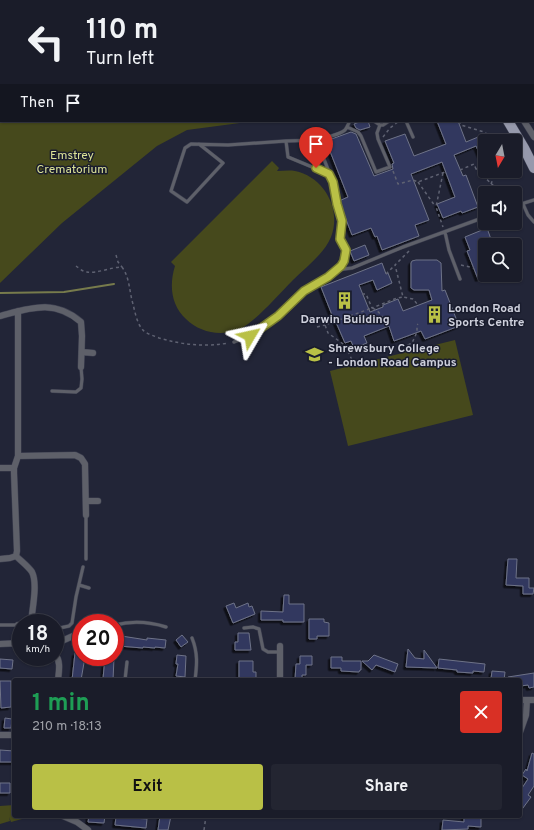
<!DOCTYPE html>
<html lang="en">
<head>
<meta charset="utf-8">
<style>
  body { margin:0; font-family:Overpass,sans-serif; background:#232531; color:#f1f3f6; height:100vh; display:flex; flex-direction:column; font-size:15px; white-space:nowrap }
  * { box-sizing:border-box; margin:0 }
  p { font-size:13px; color:#9fa1a8 }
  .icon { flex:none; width:22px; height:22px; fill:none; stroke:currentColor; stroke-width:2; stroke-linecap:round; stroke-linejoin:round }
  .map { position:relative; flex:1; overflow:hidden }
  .sheet { position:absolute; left:12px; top:678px; width:510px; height:140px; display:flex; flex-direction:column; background:#1a1c29; border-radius:4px; box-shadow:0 1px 3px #0004,0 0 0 1px #383a46 }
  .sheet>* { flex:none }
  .guide { position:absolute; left:0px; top:0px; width:534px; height:122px; box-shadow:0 1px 3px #0004,0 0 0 1px #383a46; background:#1a1c29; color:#f1f3f6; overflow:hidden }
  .needle { width:26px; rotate:190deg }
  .tools { position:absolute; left:478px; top:134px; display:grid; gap:8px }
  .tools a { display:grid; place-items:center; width:44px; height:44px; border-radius:4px; background:#1a1c29; box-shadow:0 1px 3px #0004,0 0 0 1px #383a46; font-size:20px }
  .speed { position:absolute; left:12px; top:614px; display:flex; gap:8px; font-size:20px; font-weight:700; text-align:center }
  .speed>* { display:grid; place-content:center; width:52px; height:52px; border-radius:50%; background:#1a1c29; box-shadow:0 1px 3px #0004,0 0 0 1px #383a46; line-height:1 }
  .speed small { font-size:10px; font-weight:400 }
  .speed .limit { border:6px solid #d22; background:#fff; color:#111 }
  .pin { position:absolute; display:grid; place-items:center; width:34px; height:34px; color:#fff; margin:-41px -17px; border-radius:50% 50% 50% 0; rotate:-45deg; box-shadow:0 0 4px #0007 }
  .pin .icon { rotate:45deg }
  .me { position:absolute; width:44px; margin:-22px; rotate:54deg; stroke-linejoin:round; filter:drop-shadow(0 0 3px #0008) }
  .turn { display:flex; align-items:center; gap:14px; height:84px; padding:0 20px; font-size:18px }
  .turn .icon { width:52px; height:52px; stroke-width:2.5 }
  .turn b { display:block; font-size:28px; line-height:34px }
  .then { display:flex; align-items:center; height:38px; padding:0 20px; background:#0003; gap:8px; font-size:15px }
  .round { display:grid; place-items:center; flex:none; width:42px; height:42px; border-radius:4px; background:#232531 }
  .overview { display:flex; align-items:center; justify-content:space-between; height:68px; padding:0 20px }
  h1 { font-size:24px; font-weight:700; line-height:30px; color:#1e9e55 }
  .primary-button { display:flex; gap:8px; margin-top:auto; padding:8px 20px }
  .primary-button a { flex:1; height:46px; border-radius:4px; background:#b9c046; color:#111; font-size:16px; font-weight:700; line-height:46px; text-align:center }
  .primary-button a+a { background:#232531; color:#f1f3f6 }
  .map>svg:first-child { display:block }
  .green { fill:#46491c }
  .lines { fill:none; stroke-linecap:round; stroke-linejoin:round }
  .stream { stroke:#777b4c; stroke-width:2 }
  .building { fill:#32375e; stroke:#6e7388; filter:url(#shadow) }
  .service-casing { stroke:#3e4051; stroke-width:4 }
  .minor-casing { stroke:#3e4051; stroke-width:7 }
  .primary-casing { stroke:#3e4051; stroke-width:11 }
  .path { stroke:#5f6272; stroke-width:1.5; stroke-dasharray:3 3; stroke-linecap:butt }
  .service { stroke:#5e6069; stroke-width:3 }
  .minor { stroke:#5e6069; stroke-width:6 }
  .primary { stroke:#9699ac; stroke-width:10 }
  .route-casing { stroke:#787d2e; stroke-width:10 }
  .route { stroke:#b9c046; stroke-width:7 }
  .labels { text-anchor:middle; stroke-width:3; stroke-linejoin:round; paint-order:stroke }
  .park-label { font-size:12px; fill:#dbe297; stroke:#191c2d }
  .poi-label { font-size:12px; font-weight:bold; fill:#ced0dc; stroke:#191c2d; text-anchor:start }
</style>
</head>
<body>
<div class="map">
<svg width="534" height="830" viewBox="0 0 534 830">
  <defs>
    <filter id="shadow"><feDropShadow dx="-2.5" dy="2.5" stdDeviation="0" flood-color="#0009"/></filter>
  </defs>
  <rect width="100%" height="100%" fill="#222537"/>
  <path class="green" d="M0 0H385V1H1V121H255L187 130 157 146 62 223 0 283Z
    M272 161 279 168 277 171C283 171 289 170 295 171 324 177 342 209 331 237 324 254 306 267 293 280 279 294 264 312 248 324 229 338 202 335 186 319 171 305 169 285 175 266L171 262Z
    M455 340 473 415 348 446 330 371Z
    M14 805V816H21L22 819 11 822 9 817 10 821 0 824V806Z"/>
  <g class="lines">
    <path class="stream" d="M0 293 64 292 114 284"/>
  </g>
  <path class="building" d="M362 121H368L370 127 360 130 356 128 354 124Z
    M437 121H458L466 142 483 135 485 140V167L476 146 454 155 463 176 466 175 478 207 462 213 461 211 443 218 437 204 455 197 442 162 411 174 429 220 415 225 419 236 382 250 377 236 375 237 371 228 352 235 339 201 348 197 326 141 351 132 356 134 374 176 393 169 392 164 394 163 385 141 405 134 414 156 446 144Z
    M487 228 493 245H485V276L478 279 467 251 470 250 465 237Z
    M365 245 369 255 354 261 350 251Z
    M416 260H437L441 263 442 291 445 290 459 326 425 339 421 331 394 341 389 326 364 336 367 343 354 348 351 341 345 343 335 320H334L321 287 382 263 386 274 388 273 392 283 377 290 373 280 359 285 370 312 383 307V305L398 299 403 311 432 300 429 290H414L411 288V263L412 261Z
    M508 559H517L516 578H529V588H534L533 594H523V586L506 585Z
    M284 595H289V604H304V622H283V620H261V611L283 612Z
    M234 603 236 608 248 603 249 607 252 606 255 614 233 623 226 606Z
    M309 619H324V622L329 623V636H317V639H309Z
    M238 633H249L251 650H235V642H238Z
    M115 635 147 640V638L166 640 165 648 155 647V648L143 647V648L119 646 115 644Z
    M182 635 188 642 181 647 176 640Z
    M408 649 415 658 424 659V650L437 668 406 667Z
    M75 653H81V657H85L81 680H72Z
    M177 655 186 656 185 677 176 676 178 664H176Z
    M374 655 398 664 395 672 376 665 372 670 362 661H368Z
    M300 656H312V665H306V675H302V680H295L296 664H300Z
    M105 657 114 658 113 680 103 679Z
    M331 657H342V661H361V670H360L359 672 341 671V668H331Z
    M0 659 13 660 12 669 0 668Z
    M439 659 485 664 484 672 473 671V673L457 672V670L438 668Z
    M239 661H253V672H256V679L239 680Z
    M492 671 505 672 504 680 491 679Z
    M534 673V687L529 688 528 685 520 686V680H509L508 677Z
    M0 681H11V707L1 708Z
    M5 718 12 719 11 728H4Z
    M0 750 14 751V762H0Z
    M532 753 534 754V786L528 795 531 797 520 812V791L528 779 522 775 526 769 527 771Z
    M0 783H10V793H0Z
    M89 816H105L104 823 88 822Z
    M160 816H171L168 830H158Z
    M464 816H481V827L468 826V829L442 830 443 820 464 822Z
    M116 817 147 819 146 828 115 825Z"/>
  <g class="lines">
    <defs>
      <path id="service" d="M269 1 270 0
        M327 1 328 0
        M374 121 380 125H383L389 121
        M406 121 413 137
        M347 127 358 132 361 136 376 172 390 167 378 139 377 133 380 125
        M321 140 286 141 288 157 329 174
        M199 144 223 163 187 202 171 191 185 148 191 144 228 145 286 141
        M523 204 528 215 534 222
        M515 206 534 200
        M445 232 449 250 460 279
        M336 270 352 268 403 247 485 217
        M234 342 250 336 278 316 296 297 303 291 328 277 341 266 344 261 346 250 340 239 342 221 341 214 337 204 333 182 318 144C323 135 337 137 345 130 347 128 348 124 350 121
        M52 391 76 392 81 388 82 379 81 367
        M86 515V559
        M79 585 89 588
        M0 625H18
        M115 625C131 621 150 622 166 627
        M244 628 253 627 259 629 263 649 268 652H280
        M55 629 69 626 72 623 76 597 83 567
        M192 638C198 653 197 665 195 680
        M125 680 127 662"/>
      <path id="minor" d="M440 0 441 1
        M533 23H534
        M524 121 534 137
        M0 316C31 308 54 299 81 322L82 336 81 367
        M82 352 93 353
        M18 456 75 455 81 458 85 464 86 515
        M0 468H14
        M86 501H98
        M16 556C21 561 28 566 32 572 38 584 32 610 31 623
        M0 559 10 558 16 556 17 551 14 473V468L18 456V311
        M18 625H21
        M0 644 21 643
        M55 644 73 636 81 635
        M55 654C61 661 59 671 58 680
        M280 680V646
        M520 700H534
        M520 732 526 715 527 700
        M0 735H14
        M63 816 77 822 88 830"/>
      <path id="primary" d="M423 0 424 1
        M508 121 524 148 534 168"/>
    </defs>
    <use href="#service" class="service-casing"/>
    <use href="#minor" class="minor-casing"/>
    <use href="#primary" class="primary-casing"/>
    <path class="path" d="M459 121 461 125 484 132 498 141
      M383 137 390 128 399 121
      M476 169H485
      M460 170 474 164 476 169 501 193
      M393 171 398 184 413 180 418 182 445 172
      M443 173 436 207 443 227
      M418 182 435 206
      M491 184 496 171
      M409 251 395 265 403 297 413 299 418 305
      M116 255 118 262 122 267
      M461 265 474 268
      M76 266C79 268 83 272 87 272 96 274 111 267 122 267 130 278 129 291 133 304 135 312 137 324 143 330 146 334 155 336 159 338 183 345 204 347 229 343
      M386 274 395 265
      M362 294H366L372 308 397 298 403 297
      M317 327 325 325
      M409 351 408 345 412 343 417 332V325L418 324
      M354 365 346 346 328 333 325 325 372 308C381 311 382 320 390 323
      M18 631 17 633H21
      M204 830 206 816"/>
    <use href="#service" class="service"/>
    <use href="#minor" class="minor"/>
    <use href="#primary" class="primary"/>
  </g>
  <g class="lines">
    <defs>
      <path id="route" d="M250 336 278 316 304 291 328 277 341 266 344 261 346 250 340 239 342 221 337 204 333 182 329 174 316 168"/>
    </defs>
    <use href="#route" class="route-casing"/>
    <use href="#route" class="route"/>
  </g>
  <defs>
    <symbol id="building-bare" viewBox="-9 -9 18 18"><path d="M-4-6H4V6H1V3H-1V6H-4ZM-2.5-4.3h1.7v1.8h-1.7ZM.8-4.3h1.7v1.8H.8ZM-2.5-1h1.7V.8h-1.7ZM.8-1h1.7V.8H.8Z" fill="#b9c046" stroke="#191c2d" stroke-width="2.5" paint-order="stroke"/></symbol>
    <symbol id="university-bare" viewBox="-9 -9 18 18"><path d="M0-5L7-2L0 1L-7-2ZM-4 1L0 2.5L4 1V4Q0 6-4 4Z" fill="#b9c046" stroke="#191c2d" stroke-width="2.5" paint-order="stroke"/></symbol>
  </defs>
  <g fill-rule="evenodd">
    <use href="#building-bare" x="332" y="288" width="25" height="25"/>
    <use href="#building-bare" x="422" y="302" width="25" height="25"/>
    <use href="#university-bare" x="302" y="342" width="25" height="25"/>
  </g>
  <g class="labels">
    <g class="park-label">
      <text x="72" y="159">Emstrey<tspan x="72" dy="14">Crematorium</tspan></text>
    </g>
    <g class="poi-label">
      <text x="448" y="312">London Road<tspan x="448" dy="14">Sports Centre</tspan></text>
      <text x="345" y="323" text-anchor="middle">Darwin Building</text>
      <text x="328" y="352">Shrewsbury College<tspan x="328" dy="14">- London Road Campus</tspan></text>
    </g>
  </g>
</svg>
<div class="tools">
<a><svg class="needle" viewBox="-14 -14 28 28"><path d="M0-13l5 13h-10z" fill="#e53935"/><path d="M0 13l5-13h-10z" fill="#9fa1a8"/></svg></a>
<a><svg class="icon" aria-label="sound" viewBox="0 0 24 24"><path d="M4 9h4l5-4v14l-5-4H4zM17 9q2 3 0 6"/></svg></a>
<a><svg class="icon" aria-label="search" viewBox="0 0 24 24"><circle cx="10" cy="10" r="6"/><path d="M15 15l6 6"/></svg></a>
</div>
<div class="speed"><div>18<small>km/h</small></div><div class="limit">20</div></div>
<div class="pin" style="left:316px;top:168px;background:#d93025"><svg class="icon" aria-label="arrive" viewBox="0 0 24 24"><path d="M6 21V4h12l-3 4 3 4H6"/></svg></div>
<svg class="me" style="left:250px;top:336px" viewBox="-20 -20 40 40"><path d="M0-17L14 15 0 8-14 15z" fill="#b9c046" stroke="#fff" stroke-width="4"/></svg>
<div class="guide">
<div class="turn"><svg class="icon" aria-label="left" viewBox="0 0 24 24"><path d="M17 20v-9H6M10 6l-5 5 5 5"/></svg><div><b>110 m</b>Turn left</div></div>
<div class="then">Then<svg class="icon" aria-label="arrive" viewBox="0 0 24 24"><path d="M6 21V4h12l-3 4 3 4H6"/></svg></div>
</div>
<section class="sheet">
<div class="overview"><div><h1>1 min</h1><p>210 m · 18:13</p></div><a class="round" style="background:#d93025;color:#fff"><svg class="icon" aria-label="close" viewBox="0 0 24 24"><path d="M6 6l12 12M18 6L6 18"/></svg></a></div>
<div class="primary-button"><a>Exit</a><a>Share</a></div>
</section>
</div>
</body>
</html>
